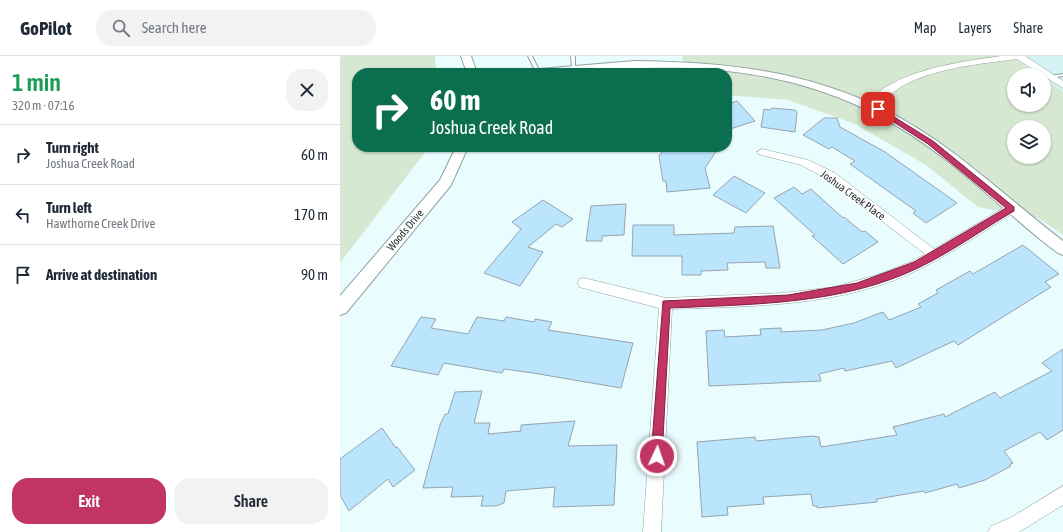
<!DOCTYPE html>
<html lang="en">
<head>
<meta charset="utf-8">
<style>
  body { margin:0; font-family:"Asap Condensed",sans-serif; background:#f2f2f3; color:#1f2937; height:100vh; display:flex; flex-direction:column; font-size:15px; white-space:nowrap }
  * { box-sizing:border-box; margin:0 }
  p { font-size:13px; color:#747a83 }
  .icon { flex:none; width:22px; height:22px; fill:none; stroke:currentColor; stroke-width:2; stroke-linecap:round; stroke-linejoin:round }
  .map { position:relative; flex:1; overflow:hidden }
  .details { display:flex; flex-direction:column; background:#fff; width:340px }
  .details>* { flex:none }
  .banner { position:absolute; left:12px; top:12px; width:380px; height:84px; border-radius:16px; box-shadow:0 1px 3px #0004; background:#0b6e4f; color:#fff; overflow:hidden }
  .controls { position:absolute; left:667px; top:12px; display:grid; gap:8px }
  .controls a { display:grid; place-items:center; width:44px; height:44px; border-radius:50%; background:#fff; box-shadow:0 1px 3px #0004; font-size:20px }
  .pin { position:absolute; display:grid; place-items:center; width:34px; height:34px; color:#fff; margin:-17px; border-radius:8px; box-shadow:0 2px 6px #0006 }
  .me { position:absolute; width:44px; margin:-22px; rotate:3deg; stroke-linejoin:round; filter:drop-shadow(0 0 3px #0008) }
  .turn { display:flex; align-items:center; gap:14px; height:84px; padding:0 12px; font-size:18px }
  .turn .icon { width:52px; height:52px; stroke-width:2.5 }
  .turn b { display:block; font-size:28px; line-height:34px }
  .round { display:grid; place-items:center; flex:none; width:42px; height:42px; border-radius:16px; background:#f2f2f3 }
  .overview { display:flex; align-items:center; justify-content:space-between; height:68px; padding:0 12px }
  h1 { font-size:24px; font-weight:600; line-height:30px; color:#1e9e55 }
  .cta { display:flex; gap:8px; margin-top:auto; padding:8px 12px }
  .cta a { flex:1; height:46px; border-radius:16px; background:#c13565; color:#fff; font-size:16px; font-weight:600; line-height:46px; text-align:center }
  .cta a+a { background:#f2f2f3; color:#1f2937 }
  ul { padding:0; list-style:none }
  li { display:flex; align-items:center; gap:12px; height:60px; padding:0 12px; border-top:1px solid #e0e1e3 }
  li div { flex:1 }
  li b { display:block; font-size:15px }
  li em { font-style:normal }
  header { display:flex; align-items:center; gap:24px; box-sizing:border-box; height:56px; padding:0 20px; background:#fff; border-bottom:1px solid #e0e1e3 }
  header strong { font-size:19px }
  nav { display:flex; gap:22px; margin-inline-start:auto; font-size:14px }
  .search { width:280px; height:36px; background:#f2f2f3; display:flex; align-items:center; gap:10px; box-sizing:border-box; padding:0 14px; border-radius:16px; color:#747a83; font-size:15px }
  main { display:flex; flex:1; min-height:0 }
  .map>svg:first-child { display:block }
  .built { fill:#d4f2f4 }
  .green { fill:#d6e8d1; fill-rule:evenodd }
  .building { fill:#bbe4fd; stroke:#96a4ad }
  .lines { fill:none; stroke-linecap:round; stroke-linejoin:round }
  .service-casing { stroke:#8fa1a3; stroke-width:2 }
  .minor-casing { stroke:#8fa1a3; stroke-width:1 }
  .tertiary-casing { stroke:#8fa1a3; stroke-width:2 }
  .service { fill:#fff; fill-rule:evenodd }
  .minor { fill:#fff; fill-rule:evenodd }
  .tertiary { fill:#fff; fill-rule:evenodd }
  .route { fill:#c13565; stroke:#7d2242 }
  .labels { text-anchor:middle; stroke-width:3; stroke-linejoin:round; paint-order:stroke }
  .street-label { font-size:11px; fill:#262e2e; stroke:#fff }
</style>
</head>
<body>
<header>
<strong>GoPilot</strong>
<div class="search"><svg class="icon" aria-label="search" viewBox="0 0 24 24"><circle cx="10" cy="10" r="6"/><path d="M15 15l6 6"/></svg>Search here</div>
<nav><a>Map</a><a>Layers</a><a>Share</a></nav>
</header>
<main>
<section class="details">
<div class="overview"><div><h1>1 min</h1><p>320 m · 07:16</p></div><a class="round"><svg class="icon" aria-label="close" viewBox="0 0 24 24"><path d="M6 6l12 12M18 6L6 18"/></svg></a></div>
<ul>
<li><svg class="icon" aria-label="right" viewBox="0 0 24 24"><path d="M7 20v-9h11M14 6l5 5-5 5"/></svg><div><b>Turn right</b><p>Joshua Creek Road</p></div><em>60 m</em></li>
<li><svg class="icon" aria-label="left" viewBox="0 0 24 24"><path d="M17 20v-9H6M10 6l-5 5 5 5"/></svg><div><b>Turn left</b><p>Hawthorne Creek Drive</p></div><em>170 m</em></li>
<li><svg class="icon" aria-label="arrive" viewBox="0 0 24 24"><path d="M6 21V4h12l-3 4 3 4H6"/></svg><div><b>Arrive at destination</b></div><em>90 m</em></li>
</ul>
<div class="cta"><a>Exit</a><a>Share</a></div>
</section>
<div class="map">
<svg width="723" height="476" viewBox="0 0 723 476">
  <rect width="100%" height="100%" fill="#e9fcfe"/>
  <path class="built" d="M671 0H723V36L704 23V19H698Z"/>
  <path class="green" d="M4 0H95L96 17H17V91H89L0 207V1Z
    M342 0H671L698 19H674V49H704V23L723 36V179L698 162 638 151 586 109 515 68 448 44 387 39V17H345ZM674 71H704V101H674Z"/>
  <path class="building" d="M397 45 415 65 387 74V48Z
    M432 52 455 54 457 56 455 76 421 71 424 53 430 54Z
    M484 62H497L500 71 545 96 617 147 586 167 573 157 576 155 510 108 515 105 492 91 489 93 463 79Z
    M326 91 334 94 336 91H379L365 112 370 132 327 136 326 125H323L319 100Z
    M394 120 425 137 406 157 373 139Z
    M454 131 462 138 471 133 503 162 504 161 522 176 525 175 538 186 503 208 472 180 475 179 434 142Z
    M203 144 233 163 222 171 216 168 188 191 203 196 180 230 144 217 181 173 172 166Z
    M286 148 284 179 262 180V185H246L251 150Z
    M293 169H334V179L394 177 395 171 433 170 440 212H426L425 206 387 207 388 214 361 215V219H342V200H292Z
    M683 189 719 218 705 226 711 231 618 289 614 285 556 312 552 305 505 315 504 312 479 318 481 325 369 330 366 275 384 274 385 281 421 279 420 273 441 272V276L482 274 514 267 540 257 543 256 549 264 581 251 578 248 598 237 596 234 630 215 633 218Z
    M81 261 96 263 91 272 128 278 137 261 164 265 166 261 194 266 195 263 212 266 208 274 293 287 281 332 193 317 164 313 162 317 104 307 98 319 51 310Z
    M723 293V374L707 384 700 376 664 395 673 407 670 408 671 410 645 424 619 432 617 428 585 437 584 435 537 443V446L477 452V450H473L471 438 423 441 424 448 387 451 388 459 362 461 357 386 415 381 416 385 472 380 479 381 481 391 557 379 553 371 604 358 605 361 655 336 660 342 712 315 702 307Z
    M142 335 134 367H150L148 378 181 375V369L235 365 228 390 277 389 274 449 213 451 215 431 166 435 164 447 156 450H141L143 440 111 441 113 431 83 432 100 369 105 358H108L115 336Z
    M42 372 56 392 57 391 75 414 53 431 48 423 9 455 0 439V403Z"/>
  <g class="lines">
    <defs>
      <path id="service" d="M188 0H192L200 16 199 17 196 16Z
        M231 0H235V12L232 11Z
        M332 6 335 7 334 17H330Z
        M723 18V20L710 22 708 21 710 20Z"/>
      <path id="minor" d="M661 0H685L723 25V32L677 3C640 8 600 11 566 28 557 32 534 53 527 51L525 49C553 14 619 6 661 0Z
        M422 93 468 104 495 117 594 193 667 150 671 149 677 153 675 156C644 175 614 196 582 212 505 251 416 250 332 253L321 476H303L319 252 239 231 238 227 239 223 244 222 326 242 443 237 494 231 537 219 573 205 585 198 487 123 461 109 418 98 417 96Z
        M723 430V449L679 476H648L651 470 670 462Z"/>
      <path id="tertiary" d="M121 0H131L137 17H127Z
        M294 5C405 6 503 19 597 85 641 116 680 152 723 185V199L718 197 701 184C650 142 600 92 541 61 481 29 413 14 346 12 291 10 237 17 183 17L188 14Z
        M116 91H128L111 129 6 257 0 259V240L100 124Z"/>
    </defs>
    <use href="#service" class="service-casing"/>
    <use href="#minor" class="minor-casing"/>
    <use href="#tertiary" class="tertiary-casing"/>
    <use href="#service" class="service"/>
    <use href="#minor" class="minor"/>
    <use href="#tertiary" class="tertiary"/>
  </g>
  <path class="route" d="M538 51 593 85 674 151V155C643 173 613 195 580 211 502 249 415 248 330 252L322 400 321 404 317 406 313 404 311 400 323 245 448 239 517 227 574 206 666 152 588 88 535 54 534 53Z"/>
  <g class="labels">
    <g class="street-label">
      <text transform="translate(513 139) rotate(36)" y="4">Joshua Creek Place</text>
      <text transform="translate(65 174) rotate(-50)" y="4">Woods Drive</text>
    </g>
  </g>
</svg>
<div class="controls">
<a><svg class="icon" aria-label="sound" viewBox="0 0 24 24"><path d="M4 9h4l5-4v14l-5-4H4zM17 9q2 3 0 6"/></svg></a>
<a><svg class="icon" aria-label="layers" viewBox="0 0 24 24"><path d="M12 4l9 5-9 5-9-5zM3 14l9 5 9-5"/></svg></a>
</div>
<div class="pin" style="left:538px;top:53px;background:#d93025"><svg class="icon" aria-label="arrive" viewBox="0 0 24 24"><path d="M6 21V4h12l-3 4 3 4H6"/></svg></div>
<svg class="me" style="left:317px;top:400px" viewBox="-20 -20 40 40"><circle r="17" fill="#c13565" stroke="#fff" stroke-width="3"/><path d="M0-11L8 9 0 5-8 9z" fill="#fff"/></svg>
<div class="banner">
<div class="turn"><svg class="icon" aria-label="right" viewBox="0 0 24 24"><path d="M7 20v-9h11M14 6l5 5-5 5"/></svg><div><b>60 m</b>Joshua Creek Road</div></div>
</div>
</div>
</main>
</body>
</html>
